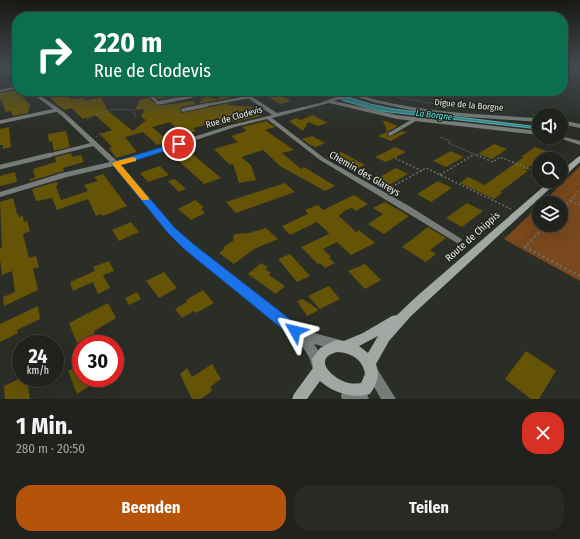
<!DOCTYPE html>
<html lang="de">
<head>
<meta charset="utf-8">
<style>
  body { margin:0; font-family:"Fira Sans Condensed",sans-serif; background:#282a26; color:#f1f3f6; height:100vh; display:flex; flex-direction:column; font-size:15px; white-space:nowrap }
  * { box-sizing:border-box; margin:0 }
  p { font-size:13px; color:#a2a4a4 }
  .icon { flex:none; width:22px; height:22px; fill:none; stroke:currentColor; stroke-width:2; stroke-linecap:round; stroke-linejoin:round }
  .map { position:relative; height:399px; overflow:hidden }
  .side { display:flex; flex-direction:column; background:#20221d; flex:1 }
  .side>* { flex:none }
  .top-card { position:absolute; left:12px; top:12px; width:556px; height:84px; border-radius:16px; box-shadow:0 4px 16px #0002,0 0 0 1px #3d3f3b; background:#0b6e4f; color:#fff; overflow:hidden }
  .controls { position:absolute; left:532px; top:108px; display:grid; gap:8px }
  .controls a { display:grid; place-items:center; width:36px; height:36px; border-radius:50%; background:#20221d; box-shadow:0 4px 16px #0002,0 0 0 1px #3d3f3b; font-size:20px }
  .speed { position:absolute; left:12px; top:335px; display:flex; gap:8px; font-size:20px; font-weight:700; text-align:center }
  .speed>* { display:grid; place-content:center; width:52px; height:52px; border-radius:50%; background:#20221d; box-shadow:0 4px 16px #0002,0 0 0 1px #3d3f3b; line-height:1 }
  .speed small { font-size:10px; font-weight:400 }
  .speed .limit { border:6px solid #d22; background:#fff; color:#111 }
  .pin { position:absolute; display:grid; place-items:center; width:34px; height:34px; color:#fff; margin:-17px; border:2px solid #fff; border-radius:50%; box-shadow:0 1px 4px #0007 }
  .me { position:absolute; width:44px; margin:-22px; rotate:307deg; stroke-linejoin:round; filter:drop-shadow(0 0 3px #0008) }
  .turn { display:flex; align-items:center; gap:14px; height:84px; padding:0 16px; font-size:18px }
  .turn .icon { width:52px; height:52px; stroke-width:2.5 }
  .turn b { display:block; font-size:28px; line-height:34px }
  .round { display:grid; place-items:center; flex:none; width:42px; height:42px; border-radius:16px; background:#282a26 }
  .head { display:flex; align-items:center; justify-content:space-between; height:68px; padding:0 16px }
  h1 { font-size:24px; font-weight:700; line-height:30px }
  .action { display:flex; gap:8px; margin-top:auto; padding:8px 16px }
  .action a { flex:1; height:46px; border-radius:16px; background:#b45309; color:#fff; font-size:16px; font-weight:700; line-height:46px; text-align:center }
  .action a+a { background:#282a26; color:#f1f3f6 }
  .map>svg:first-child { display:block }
  .green { fill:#79481c }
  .forest { fill:#7a481b }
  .water { fill:#298e90; stroke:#63aaaa }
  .building { fill:#655306 }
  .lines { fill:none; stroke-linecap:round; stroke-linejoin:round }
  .path-far2 { stroke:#6c6e68; stroke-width:1; stroke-dasharray:1 1; stroke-linecap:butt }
  .path-far1 { stroke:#6c6e68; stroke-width:1.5; stroke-dasharray:2 2; stroke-linecap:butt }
  .path { stroke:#6c6e68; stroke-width:2; stroke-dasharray:2.5 2.5; stroke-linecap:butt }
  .lane-far2 { stroke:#777b79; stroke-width:2.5 }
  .lane-far1 { stroke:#777b79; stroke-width:3.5 }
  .lane { stroke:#777b79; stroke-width:4.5 }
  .street { fill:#777b79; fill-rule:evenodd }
  .secondary { fill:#a1a8a4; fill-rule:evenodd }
  .route { fill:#1a73e8; stroke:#114b97 }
  .slow { fill:#f59e0b }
  .labels { text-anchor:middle; stroke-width:3; stroke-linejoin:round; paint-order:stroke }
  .far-street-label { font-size:9px; fill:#ebede8; stroke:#21241d }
  .far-water-label { font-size:9px; font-style:italic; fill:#54e1e3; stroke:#21241d }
  .street-label { font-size:10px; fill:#ebede8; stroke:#21241d }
</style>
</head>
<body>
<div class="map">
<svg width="580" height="399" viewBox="0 0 580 399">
  <rect width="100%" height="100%" fill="#2b2e27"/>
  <path class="green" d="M580 185V281L518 247 540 225H561V204Z"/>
  <path class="forest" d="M580 166V185L561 204 542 203Z
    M539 206 540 225 518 247 504 239Z"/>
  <path class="water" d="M326 91H337L348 97 370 104 394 109 539 127V129L380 111 344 101Z"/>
  <path class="building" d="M17 90 30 105 28 113 13 116 11 111 6 112 1 99 0 100V93Z
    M150 91H163L170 97 158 99Z
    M258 91H274L291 101 280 104Z
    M67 94 71 99 83 98 85 101 101 97 108 111 133 131 146 120 141 117 145 109 135 110 140 100 149 98 158 106 193 101 196 104 181 107 180 110 182 113 229 103 228 105 253 107 262 113 257 114 260 116 235 122 234 121 212 127 209 124 193 128 196 131 183 135 170 122 152 127 164 137H174L177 141 162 146 160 144 157 145 143 132 125 137 137 152 116 158 109 148 112 147 100 134 112 130 95 115 83 119 71 108 64 110 60 106H58L51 98Z
    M224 94 238 96 198 104 205 97 218 99Z
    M313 115 328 123 318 126 308 122 303 131 289 121 297 118 300 120Z
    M383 120 398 126 387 132V134L389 137 402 131 407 132 391 141 378 136 387 132Z
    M266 121 275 127 265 130 294 150 282 153 301 169 304 167 335 186 325 191 280 166 263 150 241 157 251 165 256 180 239 183 233 164 230 165 214 149 238 142 231 136 247 131 242 127Z
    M9 127 11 147 3 149V145H0V129Z
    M66 131 70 147 54 151 52 141 49 142 48 134Z
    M312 136 325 143 316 147 310 145 302 139Z
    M494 144 507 149 492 159 478 154Z
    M183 146 203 163 221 178 204 184 168 151Z
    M395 147 406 152 386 162 375 157Z
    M535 147 549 152 525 170 528 171 500 192 502 193 494 199 460 183 468 177 485 185 524 157H521Z
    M451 151 464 157 446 167 433 161Z
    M341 152 365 165 355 169 332 156Z
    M71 153 72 157 81 155 84 162 63 168 64 171 30 181 29 179 35 178 33 169 56 162 55 157Z
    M160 166 169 175 148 182 140 173Z
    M396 168 408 174 386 187 374 180Z
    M15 172 17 182 0 186V176Z
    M103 174 127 206 103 216 101 214 96 216 88 199 57 210 52 198 36 201 32 189 57 182 58 185 56 186 61 200 88 191 84 185 98 181 94 177Z
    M175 179 186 189 179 192 168 181Z
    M438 181 452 188 431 202 417 194Z
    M285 183 295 192 236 213 226 202Z
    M354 195 368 204 356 211 352 208 346 210 339 216 356 232 359 230 375 243 351 255 337 242 323 249 331 257 329 258 335 263 325 268 320 263 318 264 301 247 329 234 328 232 317 222 290 235 282 226 308 214 305 210 318 205 323 210Z
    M13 198 17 214H18L19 217 23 216 24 222 27 221 30 231 23 234 29 258 36 256 39 267 33 269 38 290 4 306 3 297 15 292 12 271 2 275 0 259V248H2L0 202Z
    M195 200 204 207 201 209 205 213 191 220 178 209Z
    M385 202 409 216 384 234 368 224 383 214 373 208Z
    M467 203 483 211 462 227 446 218Z
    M131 222 139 232 119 241 112 230Z
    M428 227 446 238 430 250 436 254 426 262 402 247Z
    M266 228 278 239 254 249 234 264 219 253 225 248 223 247 233 241 234 234 249 233Z
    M290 254 310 276 297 282 278 259Z
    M109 261 114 271 103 275 110 288 98 294 93 282 73 291 70 282 95 271 93 267Z
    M261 263 268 267 265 269 271 273 269 275 285 286 276 294 248 274Z
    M365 264 381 280 365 289 348 271Z
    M164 272 177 288 159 298 146 281Z
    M329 286 340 299 320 309 308 296Z
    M203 290 214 303 196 313 194 311 182 318 175 309 187 302 186 300Z
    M137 292 141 299 129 305 125 298Z
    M303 299 319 310 307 316 297 301Z
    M108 303 116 318 94 331 95 333 77 343 69 323Z
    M38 306 40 319 17 330 18 333 0 342V324Z
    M115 339 126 360 115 367Z
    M526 351 556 371 539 399H531L505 379Z
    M81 364V378H102L77 394 68 371Z
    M212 364 221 379 210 387 212 391 201 399H192L180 374 187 368 192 377Z
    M21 378H27L30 399H5L4 386Z"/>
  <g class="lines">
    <path class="path-far2" d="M314 91 323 97
      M43 92 48 91
      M369 92 452 107
      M87 119C101 111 118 107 134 111L136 118
      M96 137 102 132
      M440 137 451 141 448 143 474 154
      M471 156 474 154 478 156"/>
    <path class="path-far1" d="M476 155 493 162 500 157 539 173
      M395 158 422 171
      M440 175 473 155
      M388 189 426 168 511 209
      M571 201 580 205
      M561 210 580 190"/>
    <path class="path" d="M546 225 525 247 580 276"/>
    <path class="lane-far2" d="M8 69 16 67
      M146 91 158 103
      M198 91 200 95
      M201 106 249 97"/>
    <path class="lane-far1" d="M183 110 207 105
      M0 122 57 110
      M390 134 416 119
      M46 156 94 144"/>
    <path class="lane" d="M0 167 50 155"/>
    <path class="street" d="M5 67H9L17 78V82H15Z
      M17 86V88L0 92V90Z
      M29 91H34L65 113 117 161 131 157 231 125 272 115 238 91H243L277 113 320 103 348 93V92L361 91 356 94C416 113 477 114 539 118V122L467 117 420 112 373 102 352 95 334 101 397 115 539 131V135L397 119 329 103 272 118 324 158 409 206 460 238 462 240 460 242 457 243 320 160 267 119 235 127 135 160 120 164 174 229 191 244 303 330 344 341 346 345 344 349 340 351 314 344 318 350 324 365 323 369 318 371 313 369 309 357 299 341 185 248 168 233 114 166 67 177 0 197V192L62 173 110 162 61 115Z
      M214 91H224L158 105 155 103 158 101Z
      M561 120 580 124V128L561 124Z
      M561 136 580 141V145L556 137H561Z
      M371 365 376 367 396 399H381L365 371 366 367Z
      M348 389 367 394 369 399H342L341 396 343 391Z"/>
    <path class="secondary" d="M580 156V162L564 177H561V171L578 157Z
      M550 181H558L411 316 389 341 376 364C380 376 377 384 370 394 352 399 334 393 320 381L307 399H292L294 394 313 368 312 359 320 348 336 340 344 341 363 333 392 316 397 315 416 297ZM378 336 368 353 359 346ZM337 352C351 353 363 359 365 374L361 383C355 384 349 384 343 381 335 378 318 365 328 356 330 354 334 353 337 352Z"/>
  </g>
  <linearGradient id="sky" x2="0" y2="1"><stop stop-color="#181915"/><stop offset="0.54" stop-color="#444c52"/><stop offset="1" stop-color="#444c52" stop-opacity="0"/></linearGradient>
  <rect width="580" height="123" fill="url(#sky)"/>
  <path class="route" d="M179 142 181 143V146L121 165 175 228 192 243 300 327 302 331 300 336 295 337 291 336 184 249 168 233 112 164 113 162Z"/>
  <path class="slow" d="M133 157 136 158V161L121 165 148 197 149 198 148 200H142L112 164 113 162Z"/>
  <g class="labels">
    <g class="far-street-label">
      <text transform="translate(469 105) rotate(5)" y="3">Digue de la Borgne</text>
      <text transform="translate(234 117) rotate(-16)" y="3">Rue de Clodevis</text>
    </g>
    <g class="far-water-label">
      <text transform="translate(434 115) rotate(7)" y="3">La Borgne</text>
    </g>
    <g class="street-label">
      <text transform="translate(365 173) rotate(30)" y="4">Chemin des Glareys</text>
      <text transform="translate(472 236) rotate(-42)" y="4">Route de Chippis</text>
    </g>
  </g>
</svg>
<div class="controls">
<a><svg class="icon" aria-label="sound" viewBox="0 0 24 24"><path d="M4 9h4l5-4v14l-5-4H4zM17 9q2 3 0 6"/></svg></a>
<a><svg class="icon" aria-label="search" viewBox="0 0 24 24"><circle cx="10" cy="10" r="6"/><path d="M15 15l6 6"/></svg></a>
<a><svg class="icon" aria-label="layers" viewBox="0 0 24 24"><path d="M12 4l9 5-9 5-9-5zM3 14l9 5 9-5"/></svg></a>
</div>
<div class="speed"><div>24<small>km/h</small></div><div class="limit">30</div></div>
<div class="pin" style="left:179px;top:144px;background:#d93025"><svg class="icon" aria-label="arrive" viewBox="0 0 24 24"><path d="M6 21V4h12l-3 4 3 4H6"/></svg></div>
<svg class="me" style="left:295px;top:331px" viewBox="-20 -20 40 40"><path d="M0-17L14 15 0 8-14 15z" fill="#1a73e8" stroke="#fff" stroke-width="4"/></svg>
<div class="top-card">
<div class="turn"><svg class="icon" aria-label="right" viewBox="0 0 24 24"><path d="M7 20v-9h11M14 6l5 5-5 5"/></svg><div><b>220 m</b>Rue de Clodevis</div></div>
</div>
</div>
<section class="side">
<div class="head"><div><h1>1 Min.</h1><p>280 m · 20:50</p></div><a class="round" style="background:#d93025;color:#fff"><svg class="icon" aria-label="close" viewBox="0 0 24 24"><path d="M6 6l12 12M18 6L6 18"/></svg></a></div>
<div class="action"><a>Beenden</a><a>Teilen</a></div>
</section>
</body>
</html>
